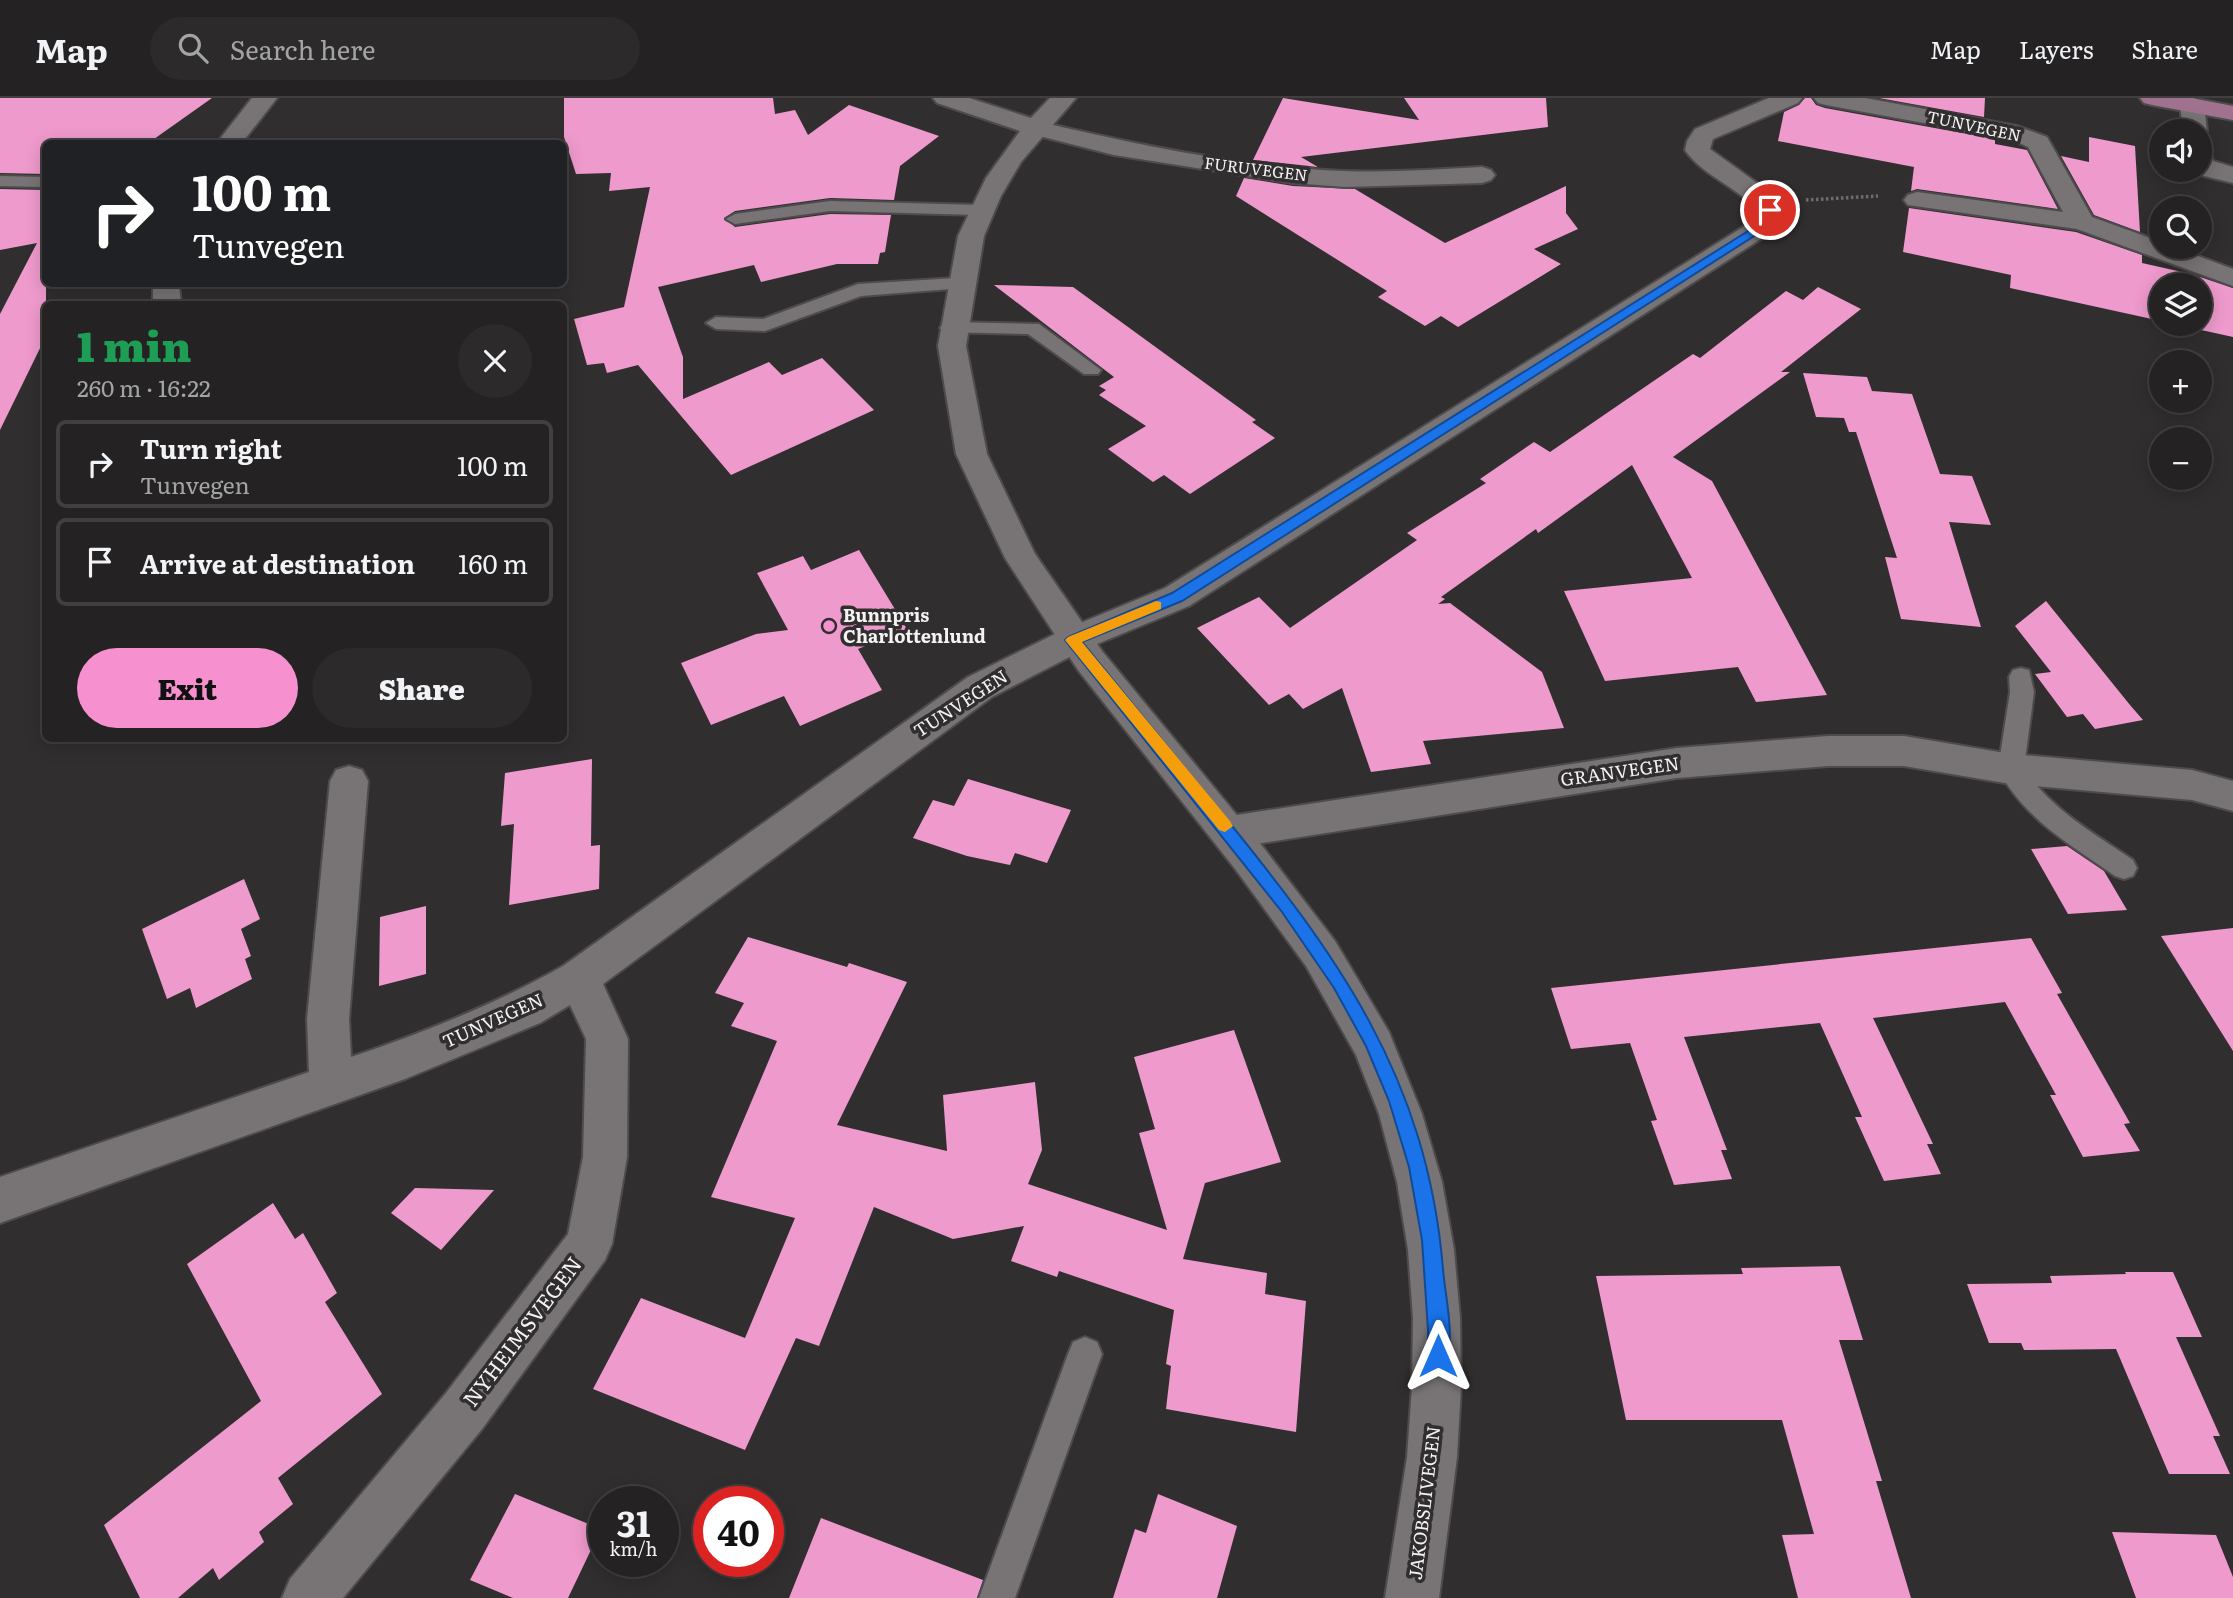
<!DOCTYPE html>
<html lang="en">
<head>
<meta charset="utf-8">
<style>
  body { margin:0; font-family:Literata,serif; background:#2d2a2c; color:#f1f3f6; height:100vh; display:flex; flex-direction:column; font-size:26px; white-space:nowrap }
  * { box-sizing:border-box; margin:0 }
  p { font-size:23px; color:#a3a4a6 }
  .icon { flex:none; width:38px; height:38px; fill:none; stroke:currentColor; stroke-width:2; stroke-linecap:round; stroke-linejoin:round }
  .map { position:relative; flex:1; overflow:hidden }
  .drawer { position:absolute; left:42px; top:203px; width:525px; height:441px; display:flex; flex-direction:column; background:#252224; border-radius:10px; box-shadow:0 4px 18px #0003,0 0 0 2px #423f41 }
  .drawer>* { flex:none }
  .top-card { position:absolute; left:42px; top:42px; width:525px; height:147px; border-radius:10px; box-shadow:0 4px 18px #0003,0 0 0 2px #423f41; background:#202124; color:#fff; overflow:hidden }
  .buttons { position:absolute; left:2149px; top:21px; display:grid; gap:14px }
  .buttons a { display:grid; place-items:center; width:63px; height:63px; border-radius:50%; background:#252224; box-shadow:0 4px 18px #0003,0 0 0 2px #423f41; font-size:35px }
  .speed { position:absolute; left:588px; top:1388px; display:flex; gap:14px; font-size:35px; font-weight:700; text-align:center }
  .speed>* { display:grid; place-content:center; width:91px; height:91px; border-radius:50%; background:#252224; box-shadow:0 4px 18px #0003,0 0 0 2px #423f41; line-height:1 }
  .speed small { font-size:18px; font-weight:400 }
  .speed .limit { border:10px solid #d22; background:#fff; color:#111 }
  .pin { position:absolute; display:grid; place-items:center; width:60px; height:60px; color:#fff; margin:-30px; border:4px solid #fff; border-radius:50%; box-shadow:0 2px 7px #0007 }
  .me { position:absolute; width:77px; margin:-38px; rotate:0deg; stroke-linejoin:round; filter:drop-shadow(0 0 5px #0008) }
  .turn { display:flex; align-items:center; gap:24px; height:147px; padding:0 35px; font-size:32px }
  .turn .icon { width:91px; height:91px; stroke-width:2.5 }
  .turn b { display:block; font-size:49px; line-height:60px }
  .round { display:grid; place-items:center; flex:none; width:74px; height:74px; border-radius:37px; background:#2d2a2c }
  .head { display:flex; align-items:center; justify-content:space-between; height:119px; padding:0 35px }
  h1 { font-size:42px; font-weight:800; line-height:52px; color:#1e9e55 }
  .action { display:flex; gap:14px; margin-top:auto; padding:14px 35px }
  .action a { flex:1; height:80px; border-radius:42px; background:#f790ce; color:#111; font-size:28px; font-weight:800; line-height:80px; text-align:center }
  .action a+a { background:#2d2a2c; color:#f1f3f6 }
  ul { padding:0; list-style:none }
  li { display:flex; align-items:center; gap:21px; height:88px; margin:0 14px 10px; padding:0 21px; border:4px solid #423f41; border-radius:10px }
  li div { flex:1 }
  li b { display:block; font-size:26px }
  li em { font-style:normal }
  header { display:flex; align-items:center; gap:42px; box-sizing:border-box; height:98px; padding:0 35px; background:#252224; border-bottom:2px solid #423f41 }
  header strong { font-size:33px }
  nav { display:flex; gap:38px; margin-inline-start:auto; font-size:24px }
  .search { width:490px; height:63px; background:#2d2a2c; display:flex; align-items:center; gap:18px; box-sizing:border-box; padding:0 24px; border-radius:38px; color:#a3a4a6; font-size:26px }
  .map>svg:first-child { display:block }
  .building { fill:#ee9acc }
  .lines { fill:none; stroke-linecap:round; stroke-linejoin:round }
  .service-casing { stroke:#4e4b4d; stroke-width:4 }
  .minor-casing { stroke:#4e4b4d; stroke-width:4 }
  .tertiary-casing { stroke:#4e4b4d; stroke-width:4 }
  .primary-casing { stroke:#4e4b4d; stroke-width:4 }
  .path { stroke:#6f6c6e; stroke-width:3.5; stroke-dasharray:2.5 2.5; stroke-linecap:butt }
  .service { fill:#787476; fill-rule:evenodd }
  .minor { fill:#787476; fill-rule:evenodd }
  .tertiary { fill:#787476; fill-rule:evenodd }
  .primary { fill:#a1728d; fill-rule:evenodd }
  .route { fill:#1a73e8; stroke:#114b97; stroke-width:2 }
  .slow { fill:#f59e0b }
  .poi-dot { fill:#f790ce; stroke:#312e30; stroke-width:2.5 }
  .labels { text-anchor:middle; stroke-width:7; stroke-linejoin:round; paint-order:stroke }
  .far-street-label { font-size:16px; fill:#f4f2f3; stroke:#312e30 }
  .poi-label { font-size:18px; font-weight:bold; fill:#f4f2f3; stroke:#312e30; text-anchor:start }
  .street-label { font-size:18px; fill:#f4f2f3; stroke:#312e30 }
  .near-street-label { font-size:21px; fill:#f4f2f3; stroke:#312e30 }
</style>
</head>
<body>
<header>
<strong>Map</strong>
<div class="search"><svg class="icon" aria-label="search" viewBox="0 0 24 24"><circle cx="10" cy="10" r="6"/><path d="M15 15l6 6"/></svg>Search here</div>
<nav><a>Map</a><a>Layers</a><a>Share</a></nav>
</header>
<div class="map">
<svg width="2233" height="1500" viewBox="0 0 2233 1500">
  <rect width="100%" height="100%" fill="#312e30"/>
  <path class="building" d="M0 0H212L147 46H46V76L0 75Z
    M564 0H773L775 16 795 12 808 37 849 7 939 38 900 68 894 102 830 100 735 113 724 120 735 129 830 116 891 117 885 154 880 155 878 166H837L761 184 754 167 658 189 683 259V301L769 264 782 277 822 260 874 312 731 377 638 267 607 275 604 265 587 267 574 221 624 209 650 89 609 93 611 75 576 76 564 39Z
    M1283 0 1419 22 1404 0H1546L1548 29 1301 59 1318 69 1253 62Z
    M1805 0H1811L1816 7 1825 10 1984 39 1995 42V46L2027 52 2058 111 1917 91 1911 93 1914 69 1778 43 1784 14 1799 7Z
    M1879 0H1985L1984 19Z
    M2089 39 2135 48 2140 134 2094 117 2061 58 2089 64Z
    M1244 80 1293 88 1355 91 1445 145 1566 88V115L1578 131 1534 151 1561 166 1458 229 1441 218 1425 228 1378 199 1387 193 1236 98Z
    M0 91 46 92V205L62 204 61 206H46V238L0 332V216L37 145 0 152Z
    M1909 110 2076 134 2142 157V165L2191 176 2233 190V239L2174 226H2200V187H2161V223L2010 190 2011 177 1903 154Z
    M994 187 1073 189 1256 322 1252 324 1275 340 1190 396 1164 377 1153 384 1108 351 1146 328 1099 297 1106 292 1099 288 1114 279Z
    M1818 189 1861 211 1781 274H1790L1673 359 1712 383 1827 597 1756 604 1738 569 1605 583 1564 493 1692 480 1632 367 1538 435 1536 431 1441 499 1445 501 1438 506 1450 505 1542 574 1564 630 1423 643 1431 666 1371 674 1342 590 1303 611 1289 596 1269 607 1197 530 1259 499 1290 530 1417 442 1407 435 1486 385 1480 381 1534 344 1550 354 1693 256 1700 260 1786 193 1803 202Z
    M1803 275 1867 279 1872 293 1912 296 1940 376 1972 378 1991 427 1949 424 1981 529 1901 521 1885 459 1897 460 1856 334H1849L1844 320 1816 319Z
    M859 452 907 531 858 551 882 592 800 628 784 598 711 627 681 565 756 536 788 532 757 475 803 458 811 472Z
    M2046 503 2130 607 2143 622 2095 631 2083 616 2067 619 2035 576 2051 574 2015 528Z
    M592 661 591 748 600 747 599 791 509 807 514 726 501 728 505 675Z
    M968 681 1071 712 1047 765 1015 755 1010 767 967 758 913 740 933 702 954 708Z
    M2067 748 2104 773 2127 812 2068 816 2031 751Z
    M244 781 260 821 241 831 251 858 245 861 252 881 196 910 190 890 167 901 142 831Z
    M426 808V876L379 888 380 819Z
    M2233 830V953L2161 838Z
    M748 839 847 869 849 865 907 884 837 1027 947 1053 943 997 1035 984 1042 1052 1028 1086 1167 1132 1139 1035 1155 1031 1134 959 1234 932 1281 1064 1205 1085 1183 1161 1267 1175 1265 1196 1306 1203 1296 1334 1166 1311 1171 1268 1166 1266 1174 1212 1059 1173 1057 1179 1011 1163 1024 1128 953 1141 874 1109 819 1248 796 1240 745 1352 593 1291 641 1200 745 1240 795 1120 711 1099 777 943 731 928 744 905 715 895Z
    M2031 840 2062 895 2057 896 2130 1025 2124 1026 2140 1053 2083 1059 2050 997H2056L2005 904 1873 920 1933 1046H1927L1941 1076 1884 1083 1855 1019H1862L1820 925 1684 939 1727 1052H1721L1732 1081 1674 1087 1651 1023 1657 1022 1630 945 1571 951 1551 890Z
    M415 1090 494 1092 441 1152 391 1115Z
    M273 1105 295 1141 303 1135 337 1195 325 1204 382 1296 278 1380 293 1406 259 1434 264 1444 219 1482 213 1470 178 1500H140L104 1427 261 1303 187 1166Z
    M1840 1168 1863 1242H1839L1882 1383H1876L1911 1500H1798L1782 1437 1814 1436 1782 1322H1626L1596 1178 1743 1176 1741 1170Z
    M2125 1174H2173L2202 1239H2176L2220 1338H2213L2230 1376H2169L2116 1251 2024 1252 2021 1245H1989L1967 1186 2052 1185 2050 1178 2126 1176Z
    M515 1396 601 1431 568 1500H513L470 1482Z
    M1158 1396 1237 1428 1217 1500H1113L1135 1431 1146 1435Z
    M821 1420 983 1482 977 1500H789Z
    M2112 1434 2216 1437 2233 1479V1500H2136Z"/>
  <g class="lines">
    <defs>
      <path id="service" d="M0 78 46 79V89L0 88Z
        M830 103 980 107 989 112 980 117 830 113 735 126 726 121 735 116Z
        M956 180 965 186 963 190 861 198 765 233 716 231 706 225 716 219 763 221 858 186Z
        M950 224 1039 226 1101 272 1098 276H1084L1028 236 943 234 940 230 943 226Z
        M2021 570 2029 572 2034 594 2024 670C2050 711 2094 735 2133 762L2137 770 2133 778 2124 781 2115 778C2071 747 2024 721 1998 671L2010 594 2009 579 2013 572Z
        M1085 1239 1097 1244 1102 1256 1015 1500H979L1068 1256 1073 1244Z"/>
      <path id="minor" d="M252 0H277L241 46H216Z
        M1769 0H1802L1798 5 1713 41 1710 51 1767 92 1783 112 1782 124 1778 130 1189 508 1085 551 992 599 603 886 628 941 627 1059 612 1146 605 1162 482 1331 343 1500H282L290 1481 446 1295 568 1136 583 1059 586 941 570 907 540 925 405 981 0 1125V1079L309 974 307 921 330 683 336 672 349 668 362 672 368 683 349 921 351 959C425 934 496 906 563 868L968 579 1061 533 1165 490 1756 121 1757 113C1737 88 1703 78 1685 52L1687 43 1695 31Z
        M1814 0H1865L2017 28 2047 39 2092 119 2161 144V149H2174L2233 171V188L2077 131 1908 107 1904 102 1908 97 1917 94 2063 114 2028 49 2011 41 1826 7 1818 5Z
        M2193 0 2200 2 2204 7 2207 33 2200 39V33H2183L2180 7 2184 2Z
        M1033 22C1131 46 1242 69 1343 73 1389 75 1436 71 1482 69L1491 72 1495 77 1491 82 1482 85 1345 89 1293 85 1114 57 1024 34 1021 29 1024 24Z
        M2200 49 2209 51 2213 63 2233 69V85L2204 78 2193 72H2200Z
        M153 186H179L181 206H153Z
        M1828 638H1904L2011 656 2192 672 2233 683V713L2192 702 2011 686 1904 668H1828L1677 680 1230 750 1216 745 1211 734 1216 723 1230 718 1677 650Z"/>
      <path id="tertiary" d="M933 0H969L1031 20 1050 0H1076L1021 64 1001 98 984 138 966 248 987 356 1035 456 1102 553 1263 749 1335 843 1389 934 1422 1016 1442 1084 1454 1152 1460 1220 1461 1289 1457 1359 1439 1500H1385L1407 1359 1412 1289 1413 1220 1408 1152 1397 1084 1379 1016 1356 957 1306 868 1236 772 1078 572 1005 460 956 356 938 248 958 138 986 80 1020 33 937 5Z"/>
      <path id="primary" d="M2140 0H2191L2233 8V22L2152 7 2144 5Z"/>
    </defs>
    <use href="#service" class="service-casing"/>
    <use href="#minor" class="minor-casing"/>
    <use href="#tertiary" class="tertiary-casing"/>
    <use href="#primary" class="primary-casing"/>
    <path class="path" d="M1806 102 1878 98"/>
    <use href="#service" class="service"/>
    <use href="#minor" class="minor"/>
    <use href="#tertiary" class="tertiary"/>
    <use href="#primary" class="primary"/>
  </g>
  <path class="route" d="M1770 108 1775 112 1773 126 1182 503 1082 544C1128 600 1174 656 1220 713 1337 857 1427 978 1443 1171 1445 1199 1456 1239 1445 1265L1438 1268 1431 1265 1428 1258V1232L1422 1142 1409 1069 1389 1003 1366 948 1334 890 1282 814 1065 542 1068 539 1172 495 1764 123V112Z"/>
  <path class="slow" d="M1156 503 1161 504V511L1082 544 1230 723 1233 728 1225 734 1219 732 1065 542 1068 539Z"/>
  <circle class="poi-dot" cx="829" cy="528" r="7"/>
  <g class="labels">
    <g class="far-street-label">
      <text transform="translate(1974 28) rotate(12)" y="6">TUNVEGEN</text>
      <text transform="translate(1256 71) rotate(7)" y="6">FURUVEGEN</text>
    </g>
    <g class="poi-label">
      <text x="843" y="524">Bunnpris<tspan x="843" dy="21">Charlottenlund</tspan></text>
    </g>
    <g class="street-label">
      <text transform="translate(961 606) rotate(-33)" y="6">TUNVEGEN</text>
      <text transform="translate(1620 674) rotate(-8)" y="6">GRANVEGEN</text>
      <text transform="translate(493 923) rotate(-24)" y="6">TUNVEGEN</text>
      <text transform="translate(1425 1405) rotate(-83)" y="6">JAKOBSLIVEGEN</text>
    </g>
    <g class="near-street-label">
      <text transform="translate(523 1234) rotate(-53)" y="7">NYHEIMSVEGEN</text>
    </g>
  </g>
</svg>
<div class="buttons">
<a><svg class="icon" aria-label="sound" viewBox="0 0 24 24"><path d="M4 9h4l5-4v14l-5-4H4zM17 9q2 3 0 6"/></svg></a>
<a><svg class="icon" aria-label="search" viewBox="0 0 24 24"><circle cx="10" cy="10" r="6"/><path d="M15 15l6 6"/></svg></a>
<a><svg class="icon" aria-label="layers" viewBox="0 0 24 24"><path d="M12 4l9 5-9 5-9-5zM3 14l9 5 9-5"/></svg></a>
<a>+</a>
<a>−</a>
</div>
<div class="speed"><div>31<small>km/h</small></div><div class="limit">40</div></div>
<div class="pin" style="left:1770px;top:112px;background:#d93025"><svg class="icon" aria-label="arrive" viewBox="0 0 24 24"><path d="M6 21V4h12l-3 4 3 4H6"/></svg></div>
<svg class="me" style="left:1438px;top:1258px" viewBox="-20 -20 40 40"><path d="M0-17L14 15 0 8-14 15z" fill="#1a73e8" stroke="#fff" stroke-width="4"/></svg>
<div class="top-card">
<div class="turn"><svg class="icon" aria-label="right" viewBox="0 0 24 24"><path d="M7 20v-9h11M14 6l5 5-5 5"/></svg><div><b>100 m</b>Tunvegen</div></div>
</div>
<section class="drawer">
<div class="head"><div><h1>1 min</h1><p>260 m · 16:22</p></div><a class="round"><svg class="icon" aria-label="close" viewBox="0 0 24 24"><path d="M6 6l12 12M18 6L6 18"/></svg></a></div>
<ul>
<li><svg class="icon" aria-label="right" viewBox="0 0 24 24"><path d="M7 20v-9h11M14 6l5 5-5 5"/></svg><div><b>Turn right</b><p>Tunvegen</p></div><em>100 m</em></li>
<li><svg class="icon" aria-label="arrive" viewBox="0 0 24 24"><path d="M6 21V4h12l-3 4 3 4H6"/></svg><div><b>Arrive at destination</b></div><em>160 m</em></li>
</ul>
<div class="action"><a>Exit</a><a>Share</a></div>
</section>
</div>
</body>
</html>
